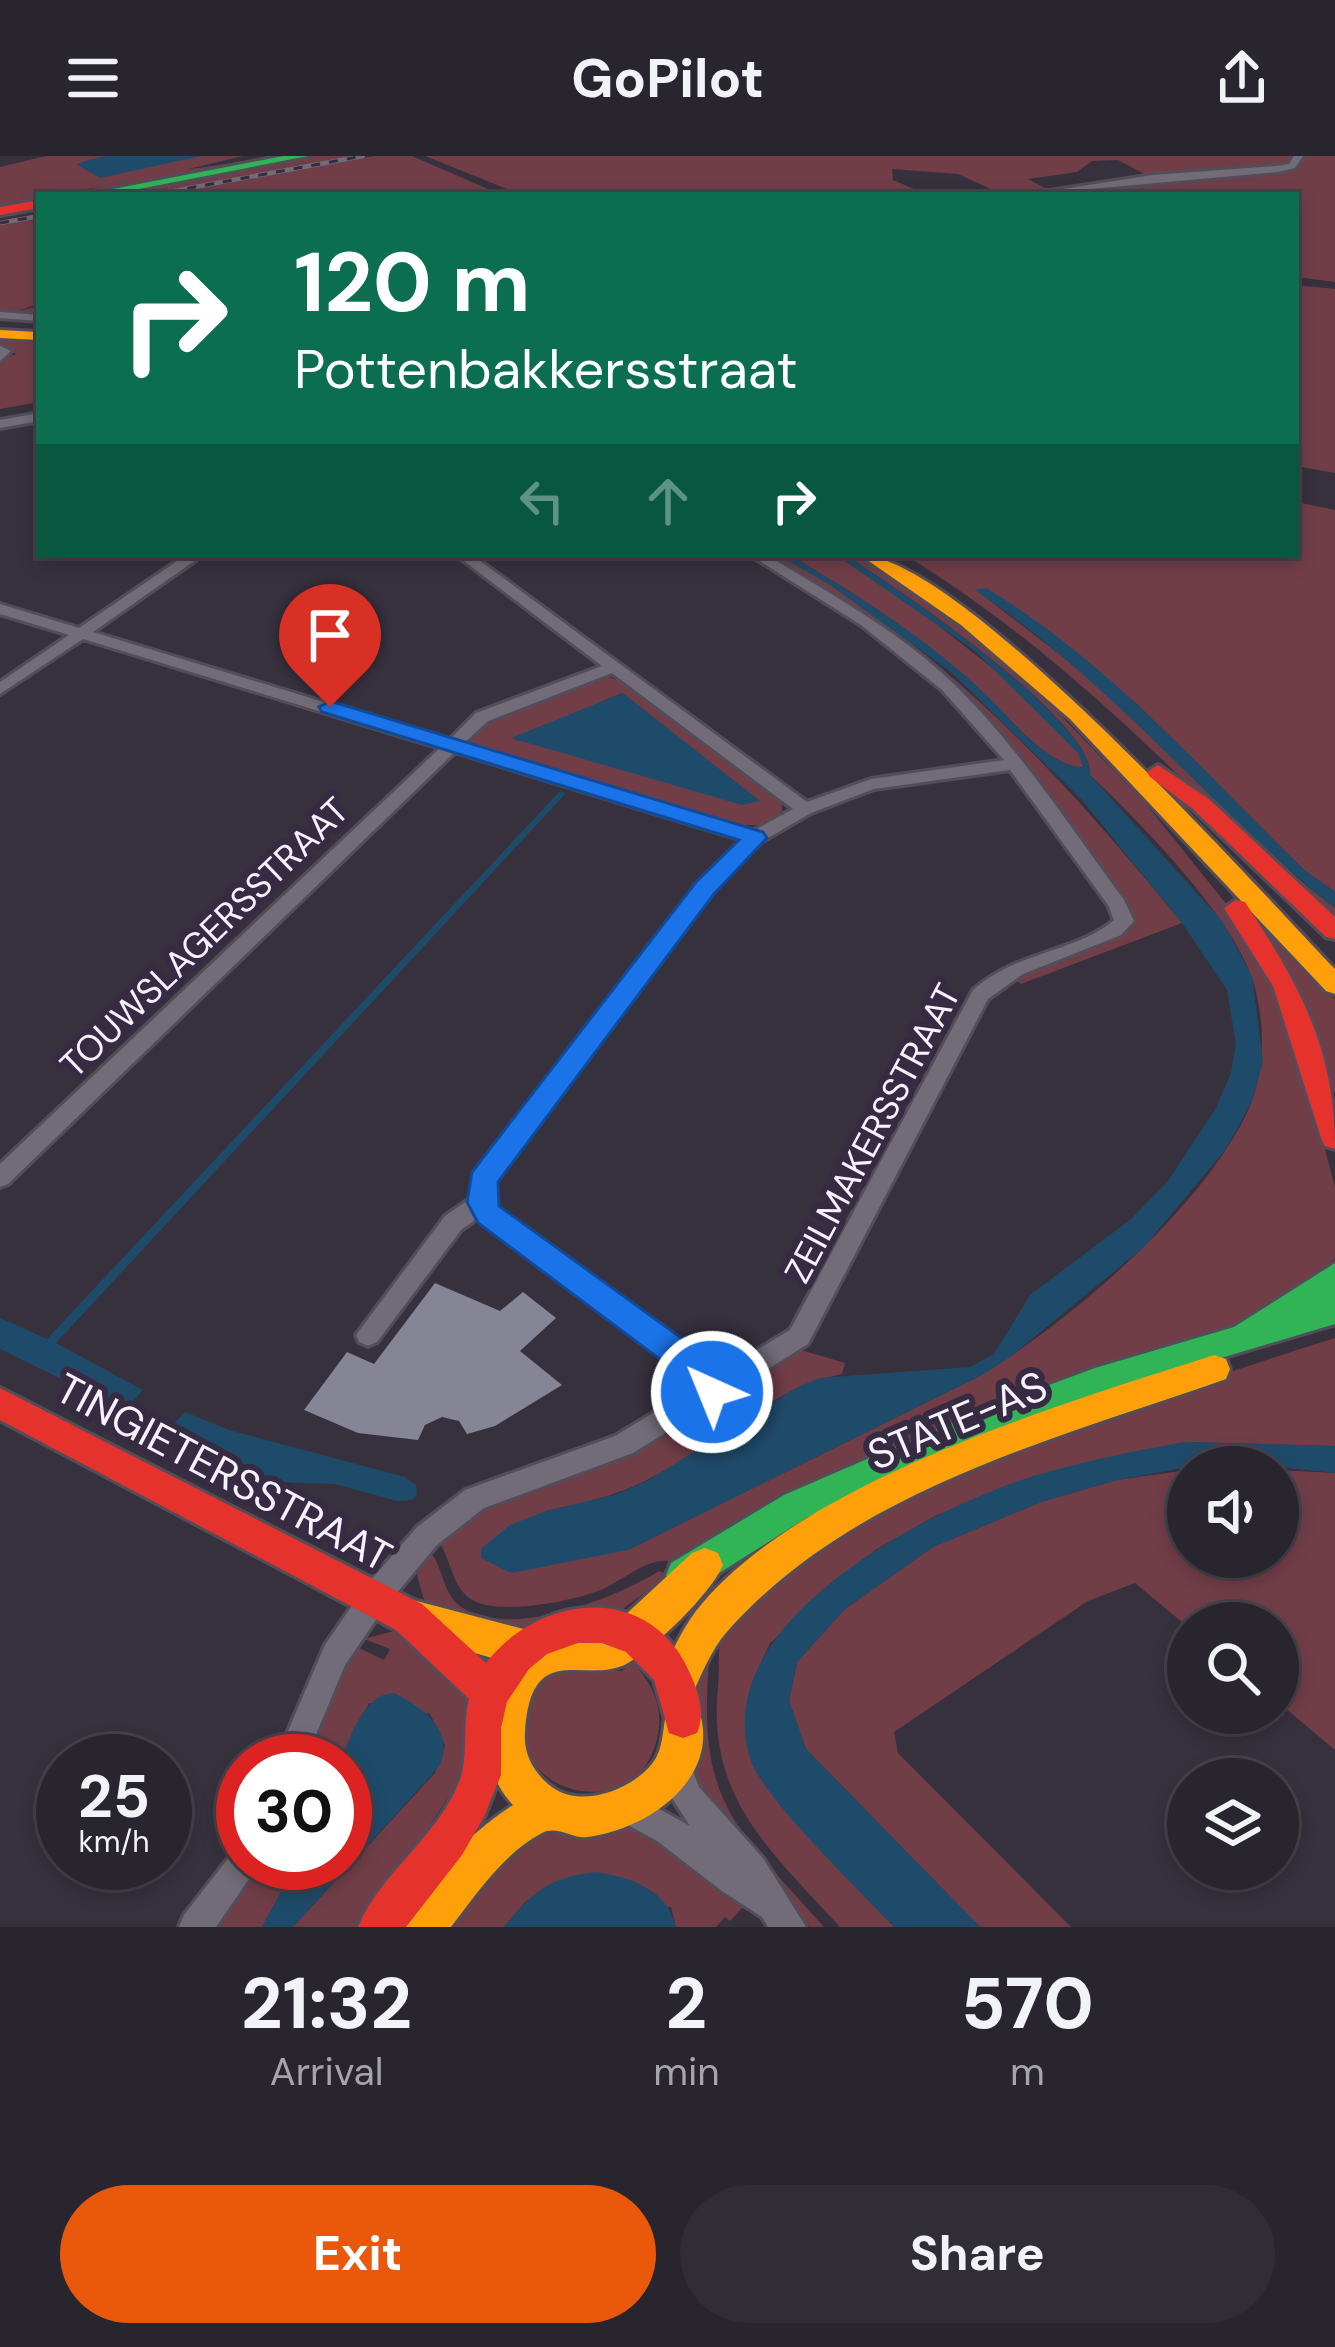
<!DOCTYPE html>
<html lang="en">
<head>
<meta charset="utf-8">
<style>
  body { margin:0; font-family:"DM Sans",sans-serif; background:#312d36; color:#f1f3f6; height:100vh; display:flex; flex-direction:column; font-size:45px; white-space:nowrap }
  * { box-sizing:border-box; margin:0 }
  p { font-size:39px; color:#a5a5aa }
  .icon { flex:none; width:66px; height:66px; fill:none; stroke:currentColor; stroke-width:2; stroke-linecap:round; stroke-linejoin:round }
  .map { position:relative; height:1771px; overflow:hidden }
  .details { display:flex; flex-direction:column; background:#29252e; flex:1 }
  .details>* { flex:none }
  .banner { position:absolute; left:36px; top:36px; width:1263px; height:366px; border-radius:0px; box-shadow:0 6px 18px #0003,0 0 0 3px #45424a; background:#0b6e4f; color:#fff; overflow:hidden }
  .fabs { position:absolute; left:1167px; top:1290px; display:grid; gap:24px }
  .fabs a { display:grid; place-items:center; width:132px; height:132px; border-radius:50%; background:#29252e; box-shadow:0 6px 18px #0003,0 0 0 3px #45424a; font-size:60px }
  .speed { position:absolute; left:36px; top:1578px; display:flex; gap:24px; font-size:60px; font-weight:700; text-align:center }
  .speed>* { display:grid; place-content:center; width:156px; height:156px; border-radius:50%; background:#29252e; box-shadow:0 6px 18px #0003,0 0 0 3px #45424a; line-height:1 }
  .speed small { font-size:30px; font-weight:400 }
  .speed .limit { border:18px solid #d22; background:#fff; color:#111 }
  .pin { position:absolute; display:grid; place-items:center; width:102px; height:102px; color:#fff; margin:-123px -51px; border-radius:50% 50% 50% 0; rotate:-45deg; box-shadow:0 0 12px #0007 }
  .pin .icon { rotate:45deg }
  .me { position:absolute; width:132px; margin:-66px; rotate:316deg; stroke-linejoin:round; filter:drop-shadow(0 0 9px #0008) }
  .turn { display:flex; align-items:center; gap:42px; height:252px; padding:0 60px; font-size:54px }
  .turn .icon { width:156px; height:156px; stroke-width:2.5 }
  .turn b { display:block; font-size:84px; line-height:102px }
  .lanes { display:flex; align-items:center; height:114px; padding:0 60px; background:#0003; justify-content:center; gap:60px; direction:ltr }
  .lanes .off { opacity:.35 }
  .eta { display:flex; justify-content:space-evenly; align-items:center; height:204px; text-align:center }
  .eta b { font-size:72px; font-weight:700; line-height:84px }
  .primary-button { display:flex; gap:24px; margin-top:auto; padding:24px 60px }
  .primary-button a { flex:1; height:138px; border-radius:72px; background:#ea580c; color:#fff; font-size:48px; font-weight:700; line-height:138px; text-align:center }
  .primary-button a+a { background:#312d36; color:#f1f3f6 }
  header { display:flex; justify-content:space-between; align-items:center; height:156px; padding:0 60px; background:#29252e; font-size:54px; font-weight:700 }
  .map>svg:first-child { display:block }
  .green { fill:#713e48; fill-rule:evenodd }
  .water { fill:#1f4b6a }
  .building { fill:#858595 }
  .lines { fill:none; stroke-linecap:round; stroke-linejoin:round }
  .street-casing { stroke:#534d59; stroke-width:6 }
  .fast-casing { stroke:#534d59; stroke-width:6 }
  .slow-casing { stroke:#534d59; stroke-width:6 }
  .jam-casing { stroke:#534d59; stroke-width:6 }
  .street { fill:#716c77; fill-rule:evenodd }
  .fast { fill:#30b455; fill-rule:evenodd }
  .slow { fill:#ff9f0a; fill-rule:evenodd }
  .jam { fill:#e5322d; fill-rule:evenodd }
  .rail-casing { stroke:#726c77; stroke-width:4.5 }
  .rail { stroke:#372b44; stroke-width:3; stroke-dasharray:9; stroke-linecap:butt }
  .route { fill:#1a73e8; stroke:#114b97; stroke-width:3 }
  .labels { text-anchor:middle; stroke-width:12; stroke-linejoin:round; paint-order:stroke }
  .street-label { font-size:36px; fill:#f7f2ff; stroke:#372b44 }
  .near-street-label { font-size:42px; fill:#f7f2ff; stroke:#372b44 }
</style>
</head>
<body>
<header><svg class="icon" aria-label="menu" viewBox="0 0 24 24"><path d="M4 6h16M4 12h16M4 18h16"/></svg>GoPilot<svg class="icon" aria-label="share" viewBox="0 0 24 24"><path d="M12 15V3M7 8l5-5 5 5M5 13v7h14v-7"/></svg></header>
<div class="map">
<svg width="1335" height="1771" viewBox="0 0 1335 1771">
  <rect width="100%" height="100%" fill="#37313e"/>
  <path class="green" d="M46 0H243L184 14 281 0 82 39H57L101 31 39 39V47L0 54V11Z
    M308 0H354L142 39H95Z
    M374 0H412L502 39H164Z
    M425 0H1298L1296 6 1281 11 1150 21 1118 4 1092 5 1077 16 1028 23 1045 32H1069L1004 39 958 18 892 13 893 24 928 39H522Z
    M1305 0H1335V126L1296 121V39H1039L1285 13 1299 9Z
    M39 62V148L14 156 39 150V161L0 158V69Z
    M1296 129 1335 133V317L1296 310Z
    M0 181 39 183V246L0 253V203L17 198 0 191Z
    M1296 346 1335 354V736L1304 714 1137 548 1059 483 976 434 1089 521 1296 721 1335 752V768L1299 739C1174 614 1058 493 905 399H1296Z
    M764 399C792 399 823 424 846 440 983 533 1078 640 1182 767L1021 828 1010 820 1114 782 1126 776 1130 757 976 551 953 529Z
    M789 399H836L891 433 1008 524 1079 598 1083 611C1061 613 1029 584 1014 568 949 498 871 446 789 399Z
    M845 399H859L904 428 1019 516 1146 648 1235 759 1284 840 1335 1031V1102L1291 1145 669 1405C647 1402 623 1424 603 1433 575 1445 492 1462 468 1441 451 1427 451 1402 438 1385L477 1354 632 1297 801 1194 845 1207 842 1218C768 1233 712 1292 645 1325 614 1341 580 1347 546 1355L628 1394 982 1219C1073 1162 1206 1050 1250 950 1266 911 1265 865 1253 825 1234 762 1139 665 1090 619 1095 565 892 428 845 399Z
    M601 520C640 522 745 615 782 642V655L762 669H741L470 588 472 580 497 560ZM622 537 758 644 513 583Z
    M1209 710 1335 843V938L1245 757Z
    M1335 1182V1290L1185 1286 1031 1321 935 1360 875 1394 770 1487 752 1526 748 1562 773 1637 894 1771H840C771 1695 707 1643 718 1531 720 1515 717 1491 722 1477 770 1363 1211 1221 1335 1182Z
    M1188 1314V1401H1278V1314L1335 1317V1594L1278 1546V1467H1188V1471L1135 1427 1088 1445 894 1576 898 1597 1071 1771H980L806 1593 789 1545 797 1506 845 1453 933 1391 1041 1346 1117 1324Z
    M428 1394C444 1409 441 1436 460 1450 507 1485 614 1443 659 1415L669 1419 620 1455 513 1479 424 1444 417 1419Z
    M394 1475 466 1523 470 1609 362 1771H293L435 1617 445 1589 430 1558 369 1547 341 1605H303L355 1490 384 1504 390 1493 364 1483Z
    M710 1494C696 1644 729 1665 824 1771H810L693 1633 694 1540Z
    M632 1505C655 1531 666 1556 655 1590 629 1672 498 1635 528 1550 532 1539 547 1520 558 1515 580 1506 601 1516 622 1515Z
    M639 1672 714 1721 744 1750 730 1765 725 1761 716 1771H676L671 1751 527 1744 504 1771H437L526 1679Z
    M258 1707H297L262 1771H213Z"/>
  <path class="water" d="M104 0H201L100 22 76 8Z
    M778 399 791 400C871 447 952 498 1014 568 1029 585 1061 613 1083 611L1079 598 975 495 836 399H845C893 429 1094 565 1090 619L1222 765 1252 820 1263 906 1251 947 1226 993 1144 1091 1010 1201 982 1219 628 1394 511 1417 481 1402V1393L510 1369 546 1355 615 1339 649 1324 796 1232 819 1222 970 1211 994 1198 1030 1139 1131 1063 1168 1025 1216 952 1231 917 1236 888 1227 834 1182 767 1082 644 951 516 833 431Z
    M986 432C1108 505 1204 616 1304 714L1335 736V752C1210 652 1110 524 975 434Z
    M623 537 760 645 742 649 511 582Z
    M560 635 566 637 56 1187 143 1234 125 1254 0 1193V1162L47 1183Z
    M185 1256 229 1274 405 1321 416 1329 417 1339 412 1344 397 1345 335 1328 277 1326 167 1275Z
    M1185 1286 1335 1290V1317L1278 1311H1188L1117 1324 1041 1346 933 1391 845 1453 797 1506 789 1545 806 1593 980 1771H894C862 1737 764 1643 751 1605 704 1466 931 1352 1034 1320 1083 1305 1134 1295 1185 1286Z
    M394 1537C423 1552 456 1574 439 1611L293 1771H262L297 1707H345V1605H341C351 1580 363 1538 394 1537Z
    M595 1716C631 1721 667 1733 676 1771H504C534 1735 548 1722 595 1716Z"/>
  <path class="building" d="M435 1127 500 1155 523 1136 556 1162 520 1195 562 1229 495 1270 467 1278 459 1265 442 1261 425 1269 418 1284 358 1277 304 1254 347 1196 374 1208Z"/>
  <g class="lines">
    <defs>
      <path id="street" d="M1294 0H1303L1295 12 1277 16 1024 39 1153 19 1277 10 1289 8Z
        M0 156 39 159V165L0 162Z
        M0 190 11 195 0 205Z
        M39 257V265L0 272V264Z
        M186 399H203L93 476 449 584 476 557 602 510 456 399H472L807 646 871 623 1004 604 942 534 861 469 750 399H767C832 439 903 477 958 532 1021 595 1071 672 1124 744L1134 765 1121 779 1023 818 988 843 808 1188 633 1297 484 1352 437 1389 384 1452 345 1509 305 1605H275L325 1489 364 1432 417 1371 465 1334 615 1280 694 1232 680 1214 478 1062 461 1074 377 1186 368 1190 359 1186 356 1179 445 1060 471 1042 475 1017 698 728 742 684 455 596 8 1028 0 1031V1008L440 592 83 483 0 538V526L69 479 0 458V448L79 472ZM612 517 793 653 753 675 463 588 488 565ZM1010 614 1108 749 1114 764C1077 796 1017 795 973 834L790 1174 715 1219 698 1198 497 1053 494 1025 712 736 761 686 811 657 874 633Z
        M677 1598 688 1602 699 1631 763 1702 806 1771H768L762 1761 722 1735 657 1685 621 1665 616 1654 621 1643 632 1638 690 1670 670 1639 662 1613 666 1602Z
        M243 1691V1707H260L216 1771H179L184 1759 233 1696Z"/>
      <path id="fast" d="M283 0H308L108 39H82Z
        M1335 1107V1168L1098 1239 997 1277 808 1361 697 1431 684 1436 671 1431 666 1419 671 1407 784 1339 973 1257 1095 1212 1234 1171Z"/>
      <path id="slow" d="M0 174 39 176V184L0 182Z
        M860 399C960 399 1256 731 1335 813V838L1326 835 1070 563 961 469Z
        M1214 1199 1226 1203 1230 1213 1226 1223C1053 1284 851 1334 726 1477 711 1494 701 1520 691 1541L683 1544 697 1549C726 1620 648 1674 587 1681 572 1683 557 1669 542 1677 504 1697 477 1737 451 1771H403C422 1724 471 1676 513 1649 474 1607 483 1552 509 1507L396 1474 390 1461 396 1448 409 1443 539 1477 542 1483 562 1474H609L692 1397 705 1392 718 1397 723 1409C710 1439 656 1490 628 1507 586 1531 531 1480 525 1577 523 1598 535 1619 552 1631 582 1654 638 1632 656 1602 665 1585 662 1566 669 1549L677 1546 663 1541 658 1527C668 1503 681 1475 696 1455 797 1326 1062 1248 1214 1199Z"/>
      <path id="jam" d="M39 44V52L0 59V51Z
        M1158 609 1209 643 1335 761V783L1326 781 1193 653 1150 621 1147 616Z
        M1236 744 1245 746C1299 829 1335 891 1335 993L1325 990 1321 982 1273 830 1224 752Z
        M0 1232 422 1448 486 1507C543 1434 655 1427 692 1522 700 1541 705 1558 697 1577L683 1582 669 1577 654 1524 626 1496 602 1487H578L547 1498 529 1513 507 1546 501 1572V1619L484 1661 462 1699 406 1771H358C380 1717 437 1682 459 1626 469 1601 462 1570 469 1543L396 1474 0 1264Z"/>
    </defs>
    <use href="#street" class="street-casing"/>
    <use href="#fast" class="fast-casing"/>
    <use href="#slow" class="slow-casing"/>
    <use href="#jam" class="jam-casing"/>
    <use href="#street" class="street"/>
    <use href="#fast" class="fast"/>
    <use href="#slow" class="slow"/>
    <use href="#jam" class="jam"/>
    <defs>
      <path id="rail" d="M152 39 363 0
        M0 67 39 60"/>
    </defs>
    <use href="#rail" class="rail-casing"/>
    <use href="#rail" class="rail"/>
  </g>
  <path class="route" d="M330 545 763 676 767 682 714 738 498 1026 499 1050 701 1196 729 1236 724 1246C700 1255 691 1233 677 1216L478 1067 467 1046 472 1016 696 726 739 684 322 556 319 551Z"/>
  <g class="labels">
    <g class="street-label">
      <text transform="translate(204 781) rotate(-44)" y="13">TOUWSLAGERSSTRAAT</text>
      <text transform="translate(872 977) rotate(-62)" y="13">ZEILMAKERSSTRAAT</text>
    </g>
    <g class="near-street-label">
      <text transform="translate(957 1264) rotate(-23)" y="15">STATE-AS</text>
      <text transform="translate(224 1316) rotate(28)" y="15">TINGIETERSSTRAAT</text>
    </g>
  </g>
</svg>
<div class="fabs">
<a><svg class="icon" aria-label="sound" viewBox="0 0 24 24"><path d="M4 9h4l5-4v14l-5-4H4zM17 9q2 3 0 6"/></svg></a>
<a><svg class="icon" aria-label="search" viewBox="0 0 24 24"><circle cx="10" cy="10" r="6"/><path d="M15 15l6 6"/></svg></a>
<a><svg class="icon" aria-label="layers" viewBox="0 0 24 24"><path d="M12 4l9 5-9 5-9-5zM3 14l9 5 9-5"/></svg></a>
</div>
<div class="speed"><div>25<small>km/h</small></div><div class="limit">30</div></div>
<div class="pin" style="left:330px;top:551px;background:#d93025"><svg class="icon" aria-label="arrive" viewBox="0 0 24 24"><path d="M6 21V4h12l-3 4 3 4H6"/></svg></div>
<svg class="me" style="left:712px;top:1236px" viewBox="-20 -20 40 40"><circle r="17" fill="#1a73e8" stroke="#fff" stroke-width="3"/><path d="M0-11L8 9 0 5-8 9z" fill="#fff"/></svg>
<div class="banner">
<div class="turn"><svg class="icon" aria-label="right" viewBox="0 0 24 24"><path d="M7 20v-9h11M14 6l5 5-5 5"/></svg><div><b>120 m</b>Pottenbakkersstraat</div></div>
<div class="lanes"><svg class="icon off" aria-label="left" viewBox="0 0 24 24"><path d="M17 20v-9H6M10 6l-5 5 5 5"/></svg><svg class="icon off" aria-label="ahead" viewBox="0 0 24 24"><path d="M12 20V5M6 11l6-6 6 6"/></svg><svg class="icon" aria-label="right" viewBox="0 0 24 24"><path d="M7 20v-9h11M14 6l5 5-5 5"/></svg></div>
</div>
</div>
<section class="details">
<div class="eta">
<div><b>21:32</b><p>Arrival</p></div>
<div><b>2</b><p>min</p></div>
<div><b>570</b><p>m</p></div>
</div>
<div class="primary-button"><a>Exit</a><a>Share</a></div>
</section>
</body>
</html>
